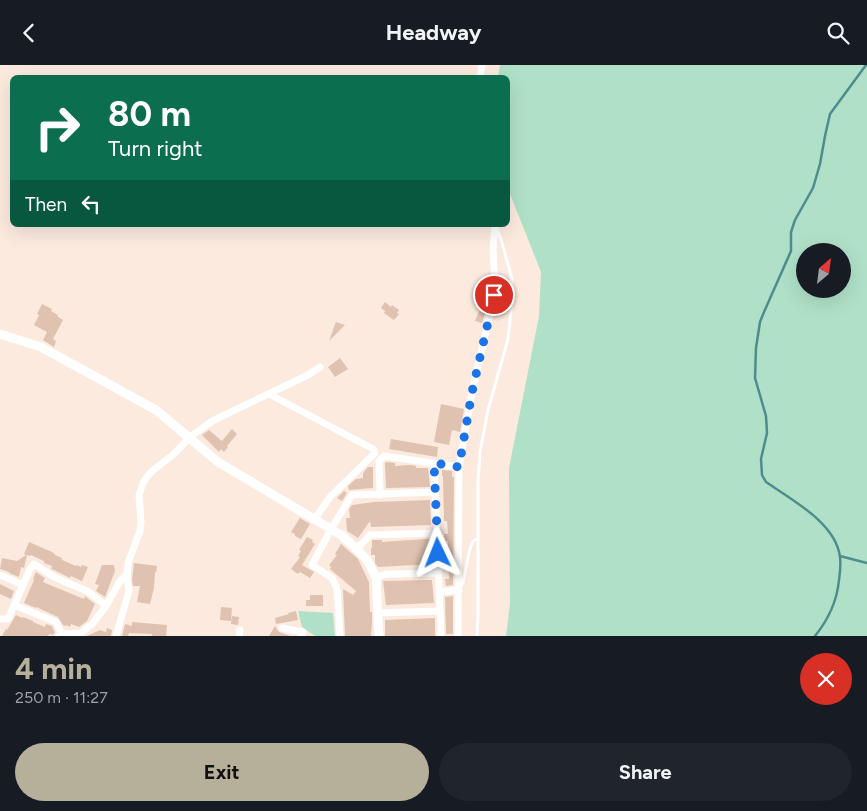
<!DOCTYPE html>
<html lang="en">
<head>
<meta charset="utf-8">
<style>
  body { margin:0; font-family:Figtree,sans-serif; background:#20242c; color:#f1f3f6; height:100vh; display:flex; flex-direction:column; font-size:19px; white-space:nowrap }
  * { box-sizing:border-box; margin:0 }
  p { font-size:16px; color:#9ea1a6 }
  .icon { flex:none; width:28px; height:28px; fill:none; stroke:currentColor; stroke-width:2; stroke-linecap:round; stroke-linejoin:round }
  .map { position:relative; height:571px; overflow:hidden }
  .panel { display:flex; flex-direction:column; background:#171b24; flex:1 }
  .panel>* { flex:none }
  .hud { position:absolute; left:10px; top:10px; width:500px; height:152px; border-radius:8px; box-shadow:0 5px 20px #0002; background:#0b6e4f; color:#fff; overflow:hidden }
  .needle { width:32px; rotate:28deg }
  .fabs { position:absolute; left:796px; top:178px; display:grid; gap:10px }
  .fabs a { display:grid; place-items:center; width:55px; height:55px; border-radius:50%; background:#171b24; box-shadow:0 5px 20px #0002; font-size:25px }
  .pin { position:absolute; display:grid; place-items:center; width:42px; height:42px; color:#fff; margin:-21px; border:2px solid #fff; border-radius:50%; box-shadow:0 1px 5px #0007 }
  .me { position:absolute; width:55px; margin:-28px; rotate:358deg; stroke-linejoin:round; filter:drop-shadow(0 0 4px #0008) }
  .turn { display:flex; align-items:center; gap:18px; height:105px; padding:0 15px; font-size:22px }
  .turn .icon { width:65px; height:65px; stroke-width:2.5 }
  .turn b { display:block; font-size:35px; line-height:42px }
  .then { display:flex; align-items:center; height:48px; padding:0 15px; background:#0003; gap:10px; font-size:19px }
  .round { display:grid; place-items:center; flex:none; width:52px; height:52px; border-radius:26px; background:#20242c }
  .summary { display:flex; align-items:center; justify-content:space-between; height:85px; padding:0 15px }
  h1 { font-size:30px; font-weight:700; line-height:38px; color:#b6b09b }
  .button { display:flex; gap:10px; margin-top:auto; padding:10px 15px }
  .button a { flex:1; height:58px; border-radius:30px; background:#b6b09b; color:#111; font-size:20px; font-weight:700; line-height:58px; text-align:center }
  .button a+a { background:#20242c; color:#f1f3f6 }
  header { display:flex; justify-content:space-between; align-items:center; height:65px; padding:0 15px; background:#171b24; font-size:22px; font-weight:700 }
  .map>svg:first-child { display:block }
  .green { fill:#b0e1c8; fill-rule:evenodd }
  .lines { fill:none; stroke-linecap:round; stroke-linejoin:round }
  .stream { stroke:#4d8d8d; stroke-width:2.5 }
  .building { fill:#dfc2b0 }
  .service { stroke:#fff; stroke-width:3 }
  .minor { stroke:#fff; stroke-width:7 }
  .tertiary { stroke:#fff; stroke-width:9 }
  .route { stroke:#1a73e8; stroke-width:9; stroke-dasharray:0 16.2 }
</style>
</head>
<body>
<header><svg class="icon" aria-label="back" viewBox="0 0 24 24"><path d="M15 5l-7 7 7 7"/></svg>Headway<svg class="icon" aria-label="search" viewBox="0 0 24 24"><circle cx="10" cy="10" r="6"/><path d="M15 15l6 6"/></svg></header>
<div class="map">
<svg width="867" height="571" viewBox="0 0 867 571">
  <rect width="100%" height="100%" fill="#fceadf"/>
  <path class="green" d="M500 0H867V571H506L510 539 509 403 539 251 541 207 508 124V12H498ZM842 186V224H805V186Z
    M298 546 333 548 335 571H315L302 562Z"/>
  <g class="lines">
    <path class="stream" d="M840 491 867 498
      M815 571C828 555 837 536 839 515 840 508 841 500 840 492 836 458 792 435 766 417L762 410 761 394 767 368 766 351 755 313 756 283 760 257 764 247 791 186V167L795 155 813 123 820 99 825 71 830 49 866 0"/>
  </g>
  <path class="building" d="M385 237 391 242 392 240 399 245 397 248 399 249 394 255 384 248 385 246 381 243Z
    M42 239 52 244 51 246 58 250 57 251 63 255 53 274 56 276 54 282 43 275 47 267 34 260 39 250 37 249Z
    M479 246 485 248 482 258 475 256Z
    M336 257 345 260 329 276Z
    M340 293 348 304 335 312 328 302Z
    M441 339 464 344 460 367 452 365 449 380 434 377Z
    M232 364 237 369 227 381 228 382 224 387 221 384 219 387 202 370 209 365 222 376Z
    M391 374 438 382 437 392 389 384Z
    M386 397 395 398V401L410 400 416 401V403H428L430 422 386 423 385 398Z
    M368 402H373V423L349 425 348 421 356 414 363 413V408Z
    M442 405 452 406V412H454L453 520 446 521 445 514H449L448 489V476H445L444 469H448L447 456H444L443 411H442Z
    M344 426 347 428 342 436 337 433Z
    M430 435 431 460 371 462 370 456 358 473 347 466 346 453H350L349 444 352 440 374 437Z
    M300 453 310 459 301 474 295 471V469L291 467Z
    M307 472 313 475 312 477 315 479 302 500 314 507 310 513 300 507 298 509 291 504 300 492 298 491 301 486 299 485Z
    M425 474H432L433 499 378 502 375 498V490H371V483H372V475H382V477Z
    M29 477 52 487 55 489V490L62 493V495L76 501 77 500 81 502 82 500 88 502 82 516 71 511 70 513 54 505 51 504 52 501 44 498V496L31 490 30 491 27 490 24 503 21 502 19 512 9 508V507L0 504 2 493 17 496 26 490 24 489Z
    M341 479 358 494 369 517 370 547H372V558L371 571H345L343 524 353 530 356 526 330 504 331 502 329 500 337 490 335 489Z
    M134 498 157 501 156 507H155L154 523 150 539 137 537 140 521H133L132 515Z
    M102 500H114L115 506 105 532 96 526 99 520 95 519Z
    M36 507 45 513 43 517 84 534 85 531 86 532 95 539 87 556 79 562 71 559 70 562 66 560V561L63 560 58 552 36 542V543L24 538 34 515 33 514Z
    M432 515 434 538 386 540 383 516Z
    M0 519 14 526 11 534 0 529Z
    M310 530H323V541H306V535H310Z
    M453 531V569H446L445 532Z
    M221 542 232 543 231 556 220 555Z
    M296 546 298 555 276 559 275 553 289 549 288 548Z
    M16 550 22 553 23 552 33 556V557L45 562 46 559 52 561 55 568 52 570 50 569 47 571H2L6 564 7 565Z
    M232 551 239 552 238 560 231 559Z
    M435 553V571H385V555Z
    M132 557 167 560 166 571H152V569L129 568 128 571H122L125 559 132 561Z
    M275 561 279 567 290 571H269Z
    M107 563 112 565 111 571H87L100 565 106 567Z"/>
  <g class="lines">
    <path class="service" d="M461 522 463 517 470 484 473 476 477 474
      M477 571 478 551V416L480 387 488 345 508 274 512 237V214L502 178 497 163"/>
    <path class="minor" d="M480 12 482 0
      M269 329 373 384 375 388 330 432 314 455
      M434 398 441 571
      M380 430 379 396 384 391 459 402
      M357 484 370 470 437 468
      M0 510 23 520
      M376 512 387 509 438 508
      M439 527 459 525
      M14 540 56 557 62 569
      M378 548 440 546
      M0 554H8L30 504 34 499 54 512 89 527 106 541
      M282 563 303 567 301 571
      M59 571 62 569 81 568 92 559 106 541 120 516 127 509
      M116 571 129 526 127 515 128 498 140 466 141 457 139 430 143 418 146 413 152 406 174 389 189 373 212 356 308 310 320 302
      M239 571 240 565
      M340 571 337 524 332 513 312 500 331 464 352 430 435 427
      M458 571 459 402 472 327 492 240 495 220 493 185 495 160"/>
    <path class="tertiary" d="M0 269 41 282 156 345 218 397 341 470 357 484 367 495 376 512 379 571"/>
  </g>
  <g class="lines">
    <path class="route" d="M438 488 434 398 459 402 472 327 492 240 494 230"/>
  </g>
</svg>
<div class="fabs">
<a><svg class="needle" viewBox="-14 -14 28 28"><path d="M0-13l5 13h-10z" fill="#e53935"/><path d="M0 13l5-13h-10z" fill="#9ea1a6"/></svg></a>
</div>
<div class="pin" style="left:494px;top:230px;background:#d93025"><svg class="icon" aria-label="arrive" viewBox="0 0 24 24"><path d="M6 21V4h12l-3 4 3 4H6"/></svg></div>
<svg class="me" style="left:438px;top:488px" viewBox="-20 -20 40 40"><path d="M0-17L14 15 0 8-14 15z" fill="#1a73e8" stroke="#fff" stroke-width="4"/></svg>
<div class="hud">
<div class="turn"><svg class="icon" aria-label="right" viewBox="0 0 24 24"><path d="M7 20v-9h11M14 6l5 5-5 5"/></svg><div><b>80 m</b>Turn right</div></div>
<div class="then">Then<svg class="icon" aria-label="left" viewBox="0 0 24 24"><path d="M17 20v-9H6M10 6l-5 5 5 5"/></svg></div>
</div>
</div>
<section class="panel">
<div class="summary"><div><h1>4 min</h1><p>250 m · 11:27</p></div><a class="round" style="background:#d93025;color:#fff"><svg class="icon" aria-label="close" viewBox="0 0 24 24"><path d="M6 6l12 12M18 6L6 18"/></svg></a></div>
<div class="button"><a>Exit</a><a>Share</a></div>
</section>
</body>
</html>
